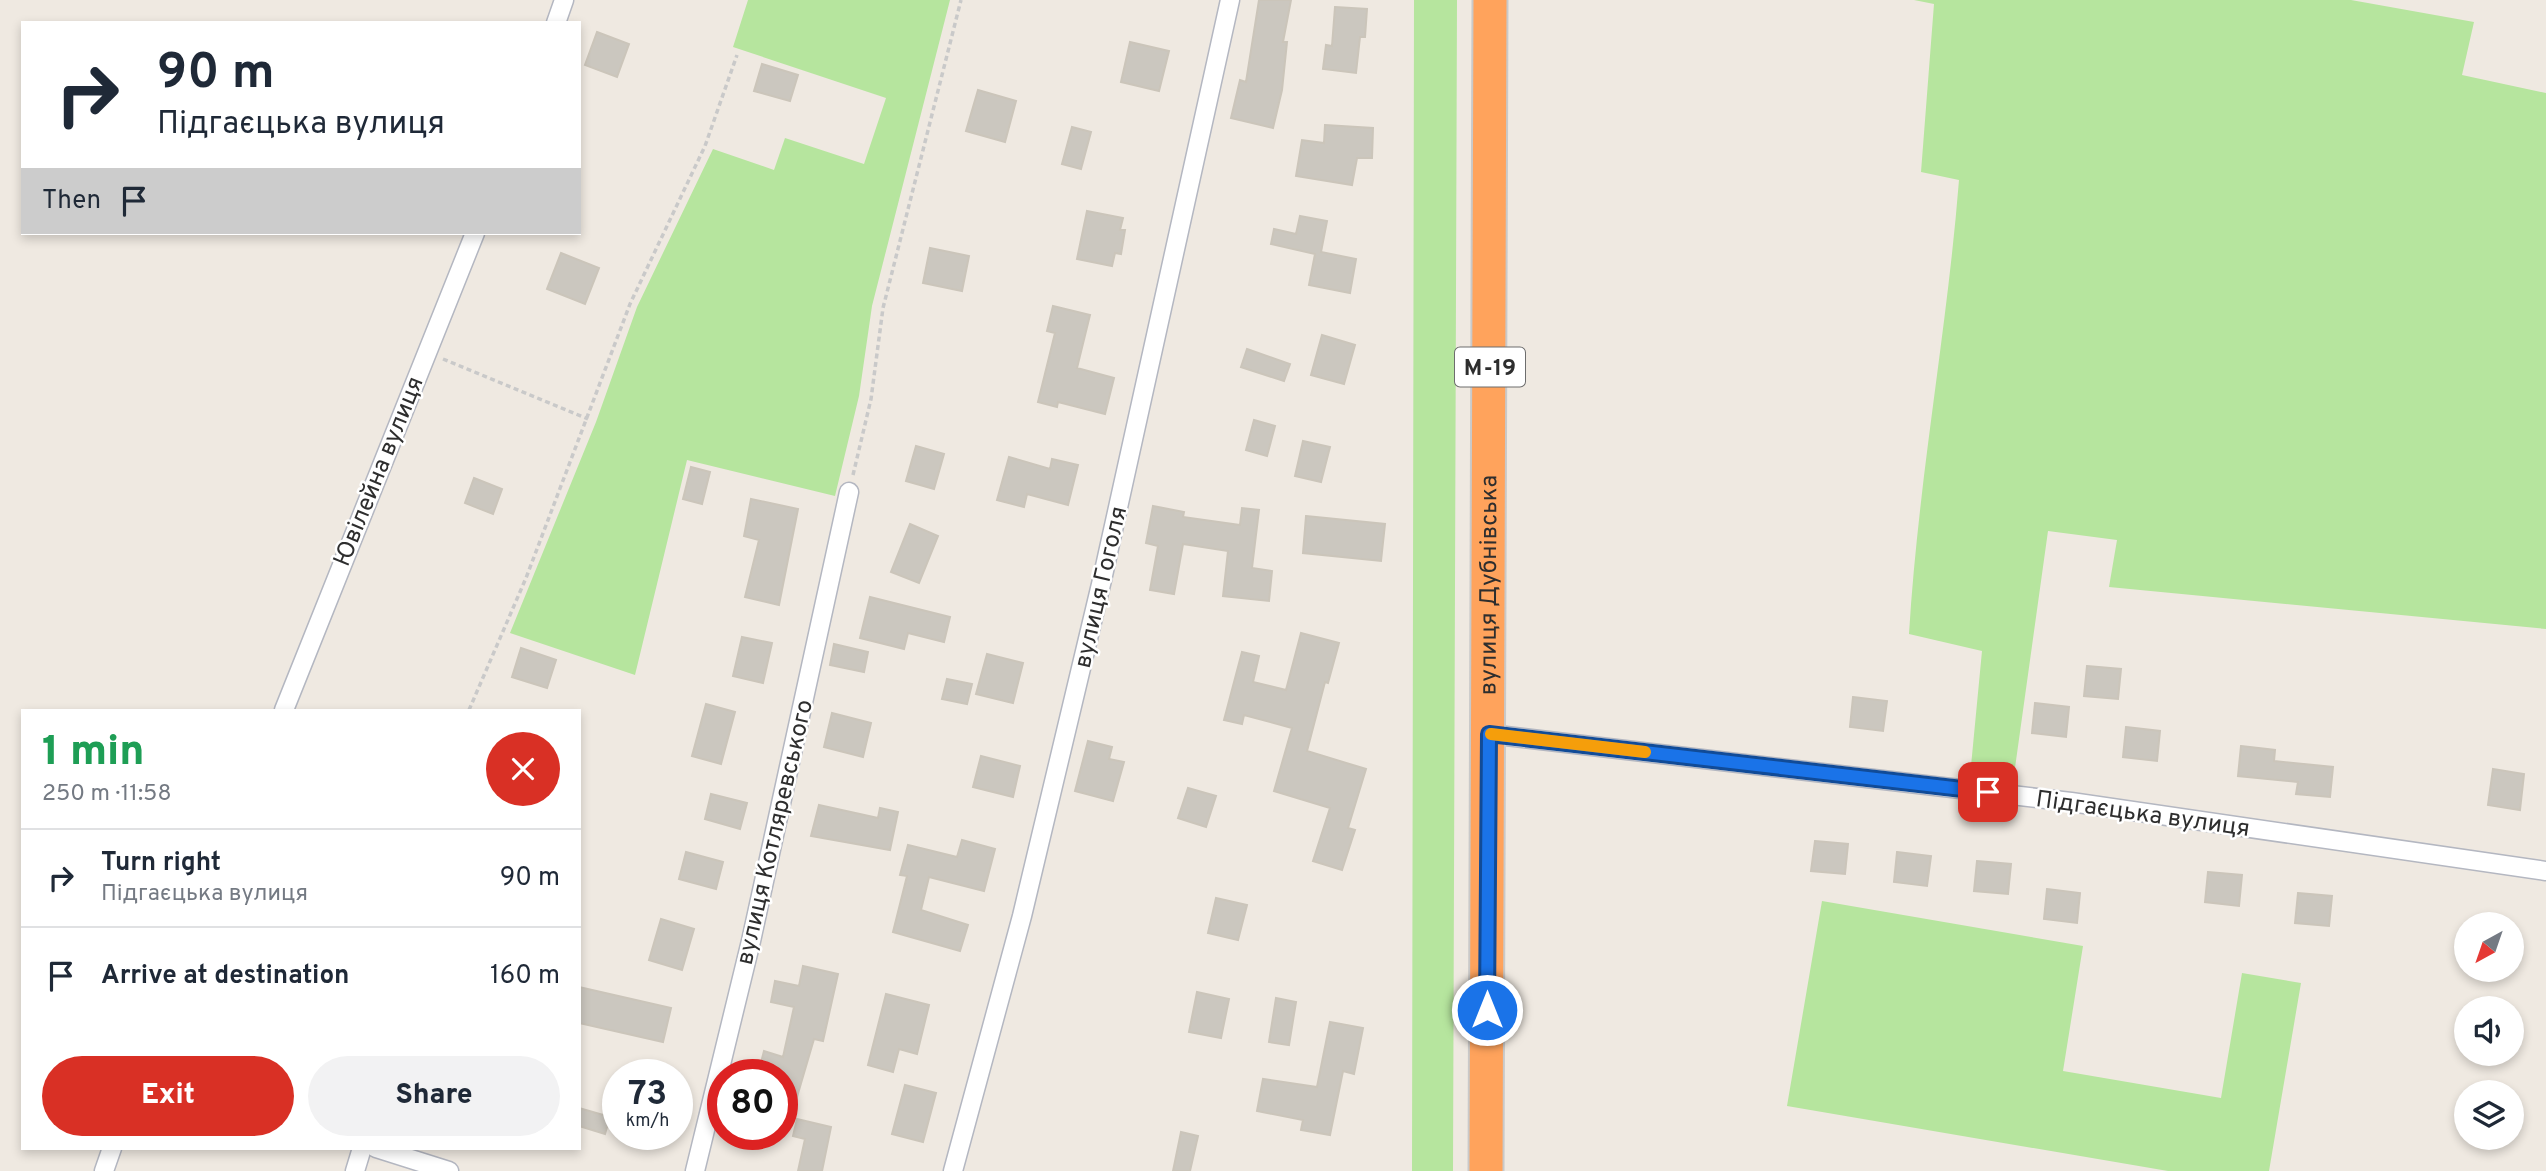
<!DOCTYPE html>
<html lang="en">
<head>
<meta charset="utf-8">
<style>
  body { margin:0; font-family:Overpass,sans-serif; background:#f2f2f3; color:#1f2937; height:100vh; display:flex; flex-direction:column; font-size:26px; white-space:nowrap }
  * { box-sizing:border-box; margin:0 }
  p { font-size:23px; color:#747a83 }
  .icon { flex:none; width:38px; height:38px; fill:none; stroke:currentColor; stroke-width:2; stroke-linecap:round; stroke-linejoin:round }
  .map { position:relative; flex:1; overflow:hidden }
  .panel { position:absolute; left:21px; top:709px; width:560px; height:441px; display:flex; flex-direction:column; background:#fff; border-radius:0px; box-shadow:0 4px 10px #0003 }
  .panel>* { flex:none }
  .banner { position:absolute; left:21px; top:21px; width:560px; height:214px; border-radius:0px; box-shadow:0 4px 10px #0003; background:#fff; color:#1f2937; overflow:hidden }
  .needle { width:46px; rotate:220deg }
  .buttons { position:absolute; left:2454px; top:912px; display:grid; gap:14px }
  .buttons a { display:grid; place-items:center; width:70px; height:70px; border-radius:50%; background:#fff; box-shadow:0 4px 10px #0003; font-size:35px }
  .speed { position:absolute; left:602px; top:1059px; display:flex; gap:14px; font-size:35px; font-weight:700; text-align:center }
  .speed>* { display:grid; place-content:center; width:91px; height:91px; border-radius:50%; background:#fff; box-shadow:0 4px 10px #0003; line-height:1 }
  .speed small { font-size:18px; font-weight:400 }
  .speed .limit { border:10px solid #d22; background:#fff; color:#111 }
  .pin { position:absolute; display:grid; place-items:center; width:60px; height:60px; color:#fff; margin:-30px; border-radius:14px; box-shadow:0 4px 10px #0006 }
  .me { position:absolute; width:77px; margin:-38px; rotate:0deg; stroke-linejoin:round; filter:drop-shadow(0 0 5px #0008) }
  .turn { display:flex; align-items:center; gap:24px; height:147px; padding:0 21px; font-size:32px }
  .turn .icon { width:91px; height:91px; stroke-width:2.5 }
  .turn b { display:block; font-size:49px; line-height:60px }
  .then { display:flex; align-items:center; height:66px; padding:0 21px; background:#0003; gap:14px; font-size:26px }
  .round { display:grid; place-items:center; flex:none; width:74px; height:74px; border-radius:37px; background:#f2f2f3 }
  .head { display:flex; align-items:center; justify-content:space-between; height:119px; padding:0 21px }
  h1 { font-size:42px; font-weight:800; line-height:52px; color:#1e9e55 }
  .action { display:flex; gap:14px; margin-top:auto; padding:14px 21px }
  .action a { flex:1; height:80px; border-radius:42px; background:#d93025; color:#fff; font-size:28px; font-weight:800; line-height:80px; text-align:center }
  .action a+a { background:#f2f2f3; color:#1f2937 }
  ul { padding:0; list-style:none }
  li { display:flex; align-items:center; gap:21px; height:98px; padding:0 21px; border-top:2px solid #e0e1e3 }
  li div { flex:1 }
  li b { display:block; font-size:26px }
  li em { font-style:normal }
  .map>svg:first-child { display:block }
  .green { fill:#b6e59e }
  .building { fill:#cbc7bf; stroke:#cbc5ba; stroke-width:2 }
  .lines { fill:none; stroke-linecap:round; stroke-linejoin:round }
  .street-casing { stroke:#b4b7c1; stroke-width:21 }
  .highway-casing { stroke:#c9c9c9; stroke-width:37 }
  .path { stroke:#c9c9c9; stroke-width:3.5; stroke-dasharray:5 3.5; stroke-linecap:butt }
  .street { stroke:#fff; stroke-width:18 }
  .highway { stroke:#ffa35c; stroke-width:33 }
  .route-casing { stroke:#114b97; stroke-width:18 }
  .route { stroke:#1a73e8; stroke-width:12 }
  .slow { stroke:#f59e0b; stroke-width:12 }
  .labels { text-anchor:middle; stroke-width:5; stroke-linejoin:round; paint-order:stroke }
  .shield { fill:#fff; stroke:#6d6d6d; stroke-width:2 }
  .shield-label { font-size:23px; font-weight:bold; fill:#2e2e2e }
  .street-label { font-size:24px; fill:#2e2e2e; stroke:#fff }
</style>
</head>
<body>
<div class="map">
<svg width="2546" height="1171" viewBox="0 0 2546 1171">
  <rect width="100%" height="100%" fill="#efe9e1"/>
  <path class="green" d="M748 0H950L872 306 859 396 835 496 687 460 635 675 510 633 596 422 637 307 713 149 774 170 785 138 864 164 886 98 733 47Z
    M1414 0H1457L1453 1171H1412Z
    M1914 0H2351L2474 22 2462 75 2546 93V629L2109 587 2117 540 2048 531 2014 775 1971 766 1982 651 1909 634C1918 482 1947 332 1959 180L1921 172 1934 4Z
    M1822 901 2083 946 2063 1071 2221 1098 2242 973 2301 983 2269 1171H2168L1787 1106Z"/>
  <path class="building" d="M1259 0H1291L1283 42H1287L1282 90 1273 128 1231 118 1240 80 1246 82Z
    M1335 7 1367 9 1365 37H1360L1356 73 1323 69 1326 45 1332 46Z
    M597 32 629 44 617 77 585 65Z
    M1130 42 1169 51 1159 91 1121 82Z
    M762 64 798 75 790 101 754 91Z
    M978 90 1016 101 1005 142 966 131Z
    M1325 125 1373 128 1372 158H1357L1352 185 1296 176 1302 140 1324 143Z
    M1072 127 1091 132 1081 169 1062 164Z
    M1087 211 1123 218 1120 230H1125L1121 254 1115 253 1112 266 1077 259Z
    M1300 216 1327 221 1321 252 1356 259 1350 293 1309 285 1315 254 1271 244 1274 229 1296 234Z
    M930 248 969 256 962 291 923 283Z
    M561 253 599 268 585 304 547 289Z
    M1053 306 1090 315 1077 368 1114 378 1105 414 1058 402 1057 407 1038 402 1055 333 1047 331Z
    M1322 335 1355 345 1344 384 1311 375Z
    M1247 349 1290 364 1284 381 1241 367Z
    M1254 420 1275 426 1267 456 1246 450Z
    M1303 441 1330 447 1321 482 1295 476Z
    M916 446 944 454 934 489 906 481Z
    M1009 457 1050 469 1052 459 1078 465 1068 505 1027 494 1024 507 997 500Z
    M691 467 710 472 702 504 683 499Z
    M474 478 502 489 493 514 465 503Z
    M751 499 798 509 779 605 745 597 759 540 744 536Z
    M1153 506 1184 512 1183 517 1240 525 1242 508 1259 510 1252 568 1272 571 1269 601 1223 596 1228 551 1183 544 1174 594 1150 590 1158 546 1146 543Z
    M1306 516 1385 524 1381 561 1303 553Z
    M910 524 938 536 919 583 891 572Z
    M870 597 950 617 944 642 908 633 904 649 860 638Z
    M1301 633 1339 643 1328 683 1325 682 1307 751 1366 769 1348 828 1355 830 1342 870 1313 861 1330 808 1274 791 1292 728 1244 715 1242 724 1224 720 1242 652 1259 656 1253 682 1286 690Z
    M742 637 772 643 763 683 733 676Z
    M834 644 868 652 864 672 830 665Z
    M521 648 556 660 547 688 512 677Z
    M987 654 1023 663 1013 703 976 694Z
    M2087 666 2121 669 2118 699 2084 696Z
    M947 679 972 684 967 704 942 699Z
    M1853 697 1887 701 1883 731 1850 727Z
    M2035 703 2069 707 2066 737 2032 733Z
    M706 704 735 712 721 764 692 756Z
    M832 713 871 723 863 757 824 747Z
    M2126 727 2160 731 2157 761 2123 757Z
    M1088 741 1112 747 1109 759 1124 762 1113 801 1075 791Z
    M2241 746 2275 750 2274 761 2333 767 2330 797 2296 794 2298 782 2238 776Z
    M981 756 1020 766 1013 797 973 787Z
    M2493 769 2524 774 2520 810 2488 805Z
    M1188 788 1216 796 1206 827 1178 818Z
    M711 794 747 803 740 829 705 819Z
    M819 805 878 818 880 808 898 812 890 850 811 836Z
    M962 840 995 849 984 891 929 877 921 910 968 925 960 951 893 932 907 876 900 875 908 845 957 857Z
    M1815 841 1848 844 1845 874 1811 871Z
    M686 852 723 862 716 889 679 879Z
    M1897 852 1931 856 1927 886 1894 882Z
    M1977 861 2011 864 2008 894 1974 891Z
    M2208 872 2242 875 2239 906 2205 902Z
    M2047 889 2080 893 2077 923 2044 919Z
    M2298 893 2332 896 2329 926 2295 923Z
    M1216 898 1247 905 1238 940 1208 933Z
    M661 919 694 929 682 970 649 960Z
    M803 966 838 974 823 1041 814 1039 787 1131H782V1074H758L764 1051 783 1057 794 1007 771 1002 775 981 799 986Z
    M579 987 671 1008 663 1042 579 1023Z
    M1197 992 1229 999 1221 1038 1189 1032Z
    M886 994 929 1005 917 1054 899 1049 893 1072 868 1065Z
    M1276 998 1296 1002 1289 1045 1269 1042Z
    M1330 1022 1363 1028 1354 1074 1343 1071 1330 1135 1301 1130 1303 1120 1257 1111 1263 1079 1317 1087Z
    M905 1085 936 1093 923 1142 892 1134Z
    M579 1108 610 1117 605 1134 579 1126Z
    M797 1119 831 1127 822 1171H798L805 1139 793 1136Z
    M1181 1132 1198 1136 1190 1171H1173Z"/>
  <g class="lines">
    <defs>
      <path id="street" d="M556 23 564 0
        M284 710 475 233
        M1489 734 2071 802 2546 871
        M376 1148 449 1171
        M104 1171 112 1148
        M355 1171 362 1148
        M695 1171 751 941 849 492
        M953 1171 1022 916 1102 580 1230 0"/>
      <g id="highway">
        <path id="s1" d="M1486 1171 1490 0"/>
      </g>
    </defs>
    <use href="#street" class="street-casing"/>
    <use href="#highway" class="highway-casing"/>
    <path class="path" d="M443 359 588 419
      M853 475 871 399 883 308 961 0
      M469 710 526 578 630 304 705 146 737 55"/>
    <use href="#street" class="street"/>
    <use href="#highway" class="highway"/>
  </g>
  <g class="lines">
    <defs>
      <path id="route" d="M1487 1010 1489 734 1988 792"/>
    </defs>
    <use href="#route" class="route-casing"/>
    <use href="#route" class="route"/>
    <path class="slow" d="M1491 734 1645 752"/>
  </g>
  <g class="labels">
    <rect class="shield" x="1455" y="347.5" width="70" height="39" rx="5"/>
    <g class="shield-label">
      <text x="1490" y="375">М-19</text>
    </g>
    <g class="street-label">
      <text transform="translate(378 471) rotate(-68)" y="8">Ювілейна вулиця</text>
      <text dy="8" stroke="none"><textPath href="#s1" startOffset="586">вулиця Дубнівська</textPath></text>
      <text transform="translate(1100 587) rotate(-77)" y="8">вулиця Гоголя</text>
      <text transform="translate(2143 813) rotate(8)" y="8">Підгаєцька вулиця</text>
      <text transform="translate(774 832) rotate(-77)" y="8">вулиця Котляревського</text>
    </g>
  </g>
</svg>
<div class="buttons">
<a><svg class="needle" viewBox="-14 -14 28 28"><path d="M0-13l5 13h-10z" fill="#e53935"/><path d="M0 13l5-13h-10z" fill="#747a83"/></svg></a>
<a><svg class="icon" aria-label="sound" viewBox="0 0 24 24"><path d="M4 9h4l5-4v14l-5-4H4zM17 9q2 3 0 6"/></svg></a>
<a><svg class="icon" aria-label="layers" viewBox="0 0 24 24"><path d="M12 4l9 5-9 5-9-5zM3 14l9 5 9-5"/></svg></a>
</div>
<div class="speed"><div>73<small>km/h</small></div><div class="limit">80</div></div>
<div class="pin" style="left:1988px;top:792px;background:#d93025"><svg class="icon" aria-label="arrive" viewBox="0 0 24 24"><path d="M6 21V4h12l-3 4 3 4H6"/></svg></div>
<svg class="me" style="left:1487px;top:1010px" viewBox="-20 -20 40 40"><circle r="17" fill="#1a73e8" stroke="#fff" stroke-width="3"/><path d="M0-11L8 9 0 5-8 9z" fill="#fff"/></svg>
<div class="banner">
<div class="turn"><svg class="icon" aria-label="right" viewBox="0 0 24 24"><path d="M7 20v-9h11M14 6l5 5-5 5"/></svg><div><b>90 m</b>Підгаєцька вулиця</div></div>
<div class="then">Then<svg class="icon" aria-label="arrive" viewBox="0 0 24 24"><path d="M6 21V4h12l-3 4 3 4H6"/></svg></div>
</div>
<section class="panel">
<div class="head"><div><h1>1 min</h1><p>250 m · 11:58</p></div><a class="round" style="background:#d93025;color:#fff"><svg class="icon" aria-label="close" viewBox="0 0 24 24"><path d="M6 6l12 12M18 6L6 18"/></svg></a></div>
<ul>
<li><svg class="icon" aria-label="right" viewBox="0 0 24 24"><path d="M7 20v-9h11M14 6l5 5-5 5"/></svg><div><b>Turn right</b><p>Підгаєцька вулиця</p></div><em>90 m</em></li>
<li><svg class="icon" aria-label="arrive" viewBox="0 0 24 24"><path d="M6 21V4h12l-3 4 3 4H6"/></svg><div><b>Arrive at destination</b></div><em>160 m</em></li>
</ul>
<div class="action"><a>Exit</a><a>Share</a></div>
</section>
</div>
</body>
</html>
